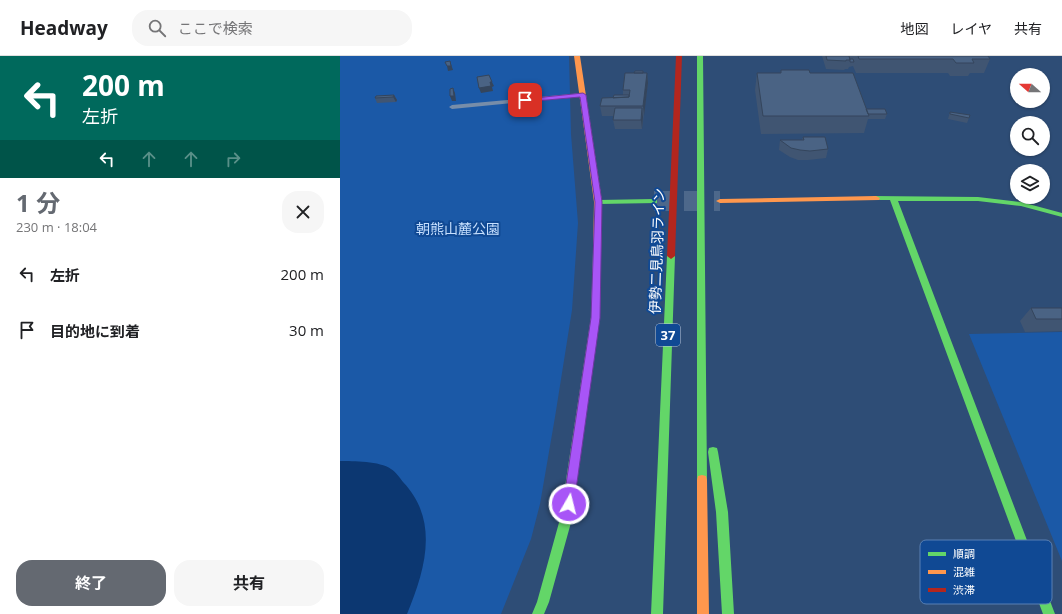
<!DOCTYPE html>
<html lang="ja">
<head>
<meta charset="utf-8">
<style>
  body { margin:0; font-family:"Open Sans","Noto Sans JP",sans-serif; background:#f6f6f6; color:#202124; height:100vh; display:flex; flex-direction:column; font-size:15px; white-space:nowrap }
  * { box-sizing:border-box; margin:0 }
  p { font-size:13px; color:#757577 }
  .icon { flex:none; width:22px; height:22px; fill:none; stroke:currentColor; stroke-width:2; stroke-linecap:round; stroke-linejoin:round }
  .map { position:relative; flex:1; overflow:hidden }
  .details { display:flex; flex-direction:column; background:#fff; width:340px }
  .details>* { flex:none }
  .hud { background:#00695c; color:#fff; overflow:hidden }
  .needle { width:26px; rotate:291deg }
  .controls { position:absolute; left:670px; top:12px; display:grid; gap:8px }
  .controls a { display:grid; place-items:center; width:40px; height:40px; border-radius:50%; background:#fff; box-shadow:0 1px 3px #0004; font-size:20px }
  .pin { position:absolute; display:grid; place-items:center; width:34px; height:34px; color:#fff; margin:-17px; border-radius:8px; box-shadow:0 2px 6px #0006 }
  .me { position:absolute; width:44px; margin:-22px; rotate:8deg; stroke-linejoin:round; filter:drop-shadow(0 0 3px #0008) }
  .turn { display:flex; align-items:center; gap:14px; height:84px; padding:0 16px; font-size:18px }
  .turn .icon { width:52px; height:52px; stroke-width:2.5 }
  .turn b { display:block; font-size:28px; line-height:34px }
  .lanes { display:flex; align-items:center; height:38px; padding:0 16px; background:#0003; justify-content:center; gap:20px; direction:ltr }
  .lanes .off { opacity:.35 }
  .round { display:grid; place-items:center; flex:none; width:42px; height:42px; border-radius:16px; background:#f6f6f6 }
  .summary { display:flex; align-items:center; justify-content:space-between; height:68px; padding:0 16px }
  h1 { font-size:24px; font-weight:700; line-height:30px; color:#646971 }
  .button { display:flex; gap:8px; margin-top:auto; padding:8px 16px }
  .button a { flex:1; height:46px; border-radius:16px; background:#646971; color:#fff; font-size:16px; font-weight:700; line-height:46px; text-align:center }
  .button a+a { background:#f6f6f6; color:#202124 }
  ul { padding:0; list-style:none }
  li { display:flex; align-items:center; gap:12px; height:56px; padding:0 16px }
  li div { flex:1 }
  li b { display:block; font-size:15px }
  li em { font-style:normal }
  header { display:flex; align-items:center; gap:24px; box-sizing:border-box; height:56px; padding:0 20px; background:#fff; border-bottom:1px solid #e0e0e0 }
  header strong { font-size:19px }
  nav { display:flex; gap:22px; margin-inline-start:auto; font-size:14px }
  .search { width:280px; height:36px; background:#f6f6f6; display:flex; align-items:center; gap:10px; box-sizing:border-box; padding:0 14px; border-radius:16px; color:#757577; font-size:15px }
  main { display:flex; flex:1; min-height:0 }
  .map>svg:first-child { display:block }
  .green { fill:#1b59a7 }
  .water { fill:#0c3771 }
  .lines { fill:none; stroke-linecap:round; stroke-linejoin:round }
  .secondary-tunnel { stroke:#4d688b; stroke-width:20; stroke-dasharray:20 10; stroke-linecap:butt }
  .lane { fill:#778da9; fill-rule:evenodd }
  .fast { fill:#63d668; fill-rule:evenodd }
  .slow { fill:#ff974d; fill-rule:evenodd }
  .jam { fill:#b3261e; fill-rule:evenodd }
  .wall { fill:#405572 }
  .shaded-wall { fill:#34455c }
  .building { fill:#4a6384; stroke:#34455c }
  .route { fill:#a855f7; stroke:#6d37a1 }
  .labels { text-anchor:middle; stroke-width:4; stroke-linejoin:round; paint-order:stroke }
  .shield { fill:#104994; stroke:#b7c8df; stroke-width:1 }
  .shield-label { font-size:13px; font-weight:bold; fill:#fff }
  .park-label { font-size:14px; fill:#c6dffe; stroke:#104994 }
  .street-label { font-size:14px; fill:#fff; stroke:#104994 }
  .key { fill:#104994; stroke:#5880b4; stroke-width:1 }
  .key-label { font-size:11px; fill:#fff }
</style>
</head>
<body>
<header>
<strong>Headway</strong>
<div class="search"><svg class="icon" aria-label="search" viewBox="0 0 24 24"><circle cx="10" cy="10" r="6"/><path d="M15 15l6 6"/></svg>ここで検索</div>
<nav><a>地図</a><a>レイヤ</a><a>共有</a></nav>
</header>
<main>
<section class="details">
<div class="hud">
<div class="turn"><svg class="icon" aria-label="left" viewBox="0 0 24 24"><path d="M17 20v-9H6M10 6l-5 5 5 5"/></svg><div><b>200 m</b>左折</div></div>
<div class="lanes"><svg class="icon" aria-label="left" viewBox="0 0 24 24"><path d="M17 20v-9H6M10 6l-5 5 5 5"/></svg><svg class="icon off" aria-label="ahead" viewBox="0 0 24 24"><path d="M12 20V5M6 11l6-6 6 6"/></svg><svg class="icon off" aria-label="ahead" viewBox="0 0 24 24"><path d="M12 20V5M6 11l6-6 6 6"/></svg><svg class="icon off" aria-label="right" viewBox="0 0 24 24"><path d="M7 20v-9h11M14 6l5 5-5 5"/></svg></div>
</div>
<div class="summary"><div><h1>1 分</h1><p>230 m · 18:04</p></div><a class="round"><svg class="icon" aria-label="close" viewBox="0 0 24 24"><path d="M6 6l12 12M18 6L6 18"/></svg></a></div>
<ul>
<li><svg class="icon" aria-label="left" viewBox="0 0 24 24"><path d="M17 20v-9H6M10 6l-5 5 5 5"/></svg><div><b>左折</b></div><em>200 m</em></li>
<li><svg class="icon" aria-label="arrive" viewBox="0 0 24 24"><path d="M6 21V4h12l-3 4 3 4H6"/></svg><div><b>目的地に到着</b></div><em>30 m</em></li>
</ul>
<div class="button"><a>終了</a><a>共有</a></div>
</section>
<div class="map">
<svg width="722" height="558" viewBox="0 0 722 558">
  <rect width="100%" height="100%" fill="#2e4d76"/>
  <path class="green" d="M0 0H229L231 78 238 167 232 254 215 361 200 448 191 483 161 558H0Z
    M722 276V505L629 278Z"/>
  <path class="water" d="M0 405C13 405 40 405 51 413 56 416 60 422 63 426 100 465 85 514 67 558H0Z"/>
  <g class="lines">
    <path class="secondary-tunnel" d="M314 145H380"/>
    <path class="lane" d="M243 37 246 39 245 40 112 53 109 51 112 49Z"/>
    <path class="fast" d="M357 0H363L367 424 366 428 362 429 358 428 357 424Z
      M533 140 638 141 681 146 722 157V161L681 150 638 145H558L715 558H703L550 144H536L532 142Z
      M314 143H317V147L258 148 254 146 258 144Z
      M257 193 261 196 259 261 232 463 209 546 204 558H192L197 546 220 463 251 261 253 196Z
      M331 197 335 200 323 558H311L327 200Z
      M373 391 377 392 378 396 388 456 394 558H382L376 456 368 396 369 392Z"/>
    <path class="slow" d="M234 0H240L262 146 261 196 257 199 253 196 254 146Z
      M536 140 540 142 539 144 380 147 376 145 380 143Z
      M362 419 366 420 367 424 369 558H357V424L358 420Z"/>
    <path class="jam" d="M336 0H342L335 200 331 203 327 200Z"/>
  </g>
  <path class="wall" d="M482 0H509L511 3 509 0H648L650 3 644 17H630L628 20H610L608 17H516L513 10 509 11 508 13H505L504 14 486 13Z
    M441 14 470 17 526 53 547 58 545 63H528L524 77 421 78 415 34 417 17H440Z
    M303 15 304 17H307L308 27 302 73H275L273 64 274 60H262L260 50 283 39V34L294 17Z
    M54 39 57 44 56 46 37 47 35 42Z
    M610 56 629 62 627 67 608 63Z
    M463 81 488 93 486 102 468 104H458L450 101 439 94 440 84H462Z
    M691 252H722V275L685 276 680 265Z"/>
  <path class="shaded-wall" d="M110 5 113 14 108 15 107 10Z
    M307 17 308 27 304 60 303 50Z
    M150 26H152L154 30 152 31 153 35 141 37 139 32Z
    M113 32 115 37 116 45H112L110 40Z
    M54 39 57 44 56 46 53 41Z
    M302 52 303 61 302 73 301 64Z"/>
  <path class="building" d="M486 0H509L510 4H506V5L487 4Z
    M518 0H648L650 3H632L634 7H616L613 3H519Z
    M510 3H513L514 6H510Z
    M110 5 111 10H107L105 6Z
    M441 14H469L470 17H513L529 60H423L417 17H441Z
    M295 15H303V17H294Z
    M285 17H307L303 50H260L262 42 289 41 290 34H283Z
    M149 19 152 26H150L151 30 139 32 137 21Z
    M113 32 114 40H110V33Z
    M54 39 53 41 35 42 36 40Z
    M274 39H289V41L273 42Z
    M275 52H302L301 64H273Z
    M526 53H545L547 58H528Z
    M610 56 630 59 629 62 610 58Z
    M463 81H485L488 93 470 95 460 94 451 92 440 84H464Z
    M691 252H722V263H696Z"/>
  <path class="route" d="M243 37 246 39 262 146 260 262 234 448 233 452 229 453 225 452 223 448 251 262 255 146 240 41 185 46 182 44 185 43Z"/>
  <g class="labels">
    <rect class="shield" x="316" y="268" width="24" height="22" rx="3"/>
    <g class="shield-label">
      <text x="328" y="284">37</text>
    </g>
    <g class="park-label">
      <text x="118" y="178">朝熊山麓公園</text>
    </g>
    <g class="street-label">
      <text transform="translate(317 195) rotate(-88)" y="5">伊勢二見鳥羽ライン</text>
    </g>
  </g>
  <rect x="580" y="484" width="132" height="64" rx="6" class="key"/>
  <rect x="588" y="496" width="18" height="4" fill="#63d668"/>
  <rect x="588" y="514" width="18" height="4" fill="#ff974d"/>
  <rect x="588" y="532" width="18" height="4" fill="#b3261e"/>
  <g class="key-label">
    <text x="613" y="502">順調</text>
    <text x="613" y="520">混雑</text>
    <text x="613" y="538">渋滞</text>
  </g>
</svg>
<div class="controls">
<a><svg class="needle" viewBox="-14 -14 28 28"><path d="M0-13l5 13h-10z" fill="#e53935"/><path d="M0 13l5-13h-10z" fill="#757577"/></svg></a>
<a><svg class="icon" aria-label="search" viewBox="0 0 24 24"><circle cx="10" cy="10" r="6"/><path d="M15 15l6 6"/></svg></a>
<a><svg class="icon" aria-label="layers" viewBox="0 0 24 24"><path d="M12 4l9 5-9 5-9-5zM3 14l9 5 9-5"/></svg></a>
</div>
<div class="pin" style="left:185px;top:44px;background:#d93025"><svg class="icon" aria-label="arrive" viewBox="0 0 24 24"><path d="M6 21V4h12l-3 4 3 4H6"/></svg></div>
<svg class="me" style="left:229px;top:448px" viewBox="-20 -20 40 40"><circle r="17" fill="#a855f7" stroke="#fff" stroke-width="3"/><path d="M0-11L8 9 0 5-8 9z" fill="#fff"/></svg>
</div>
</main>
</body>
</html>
